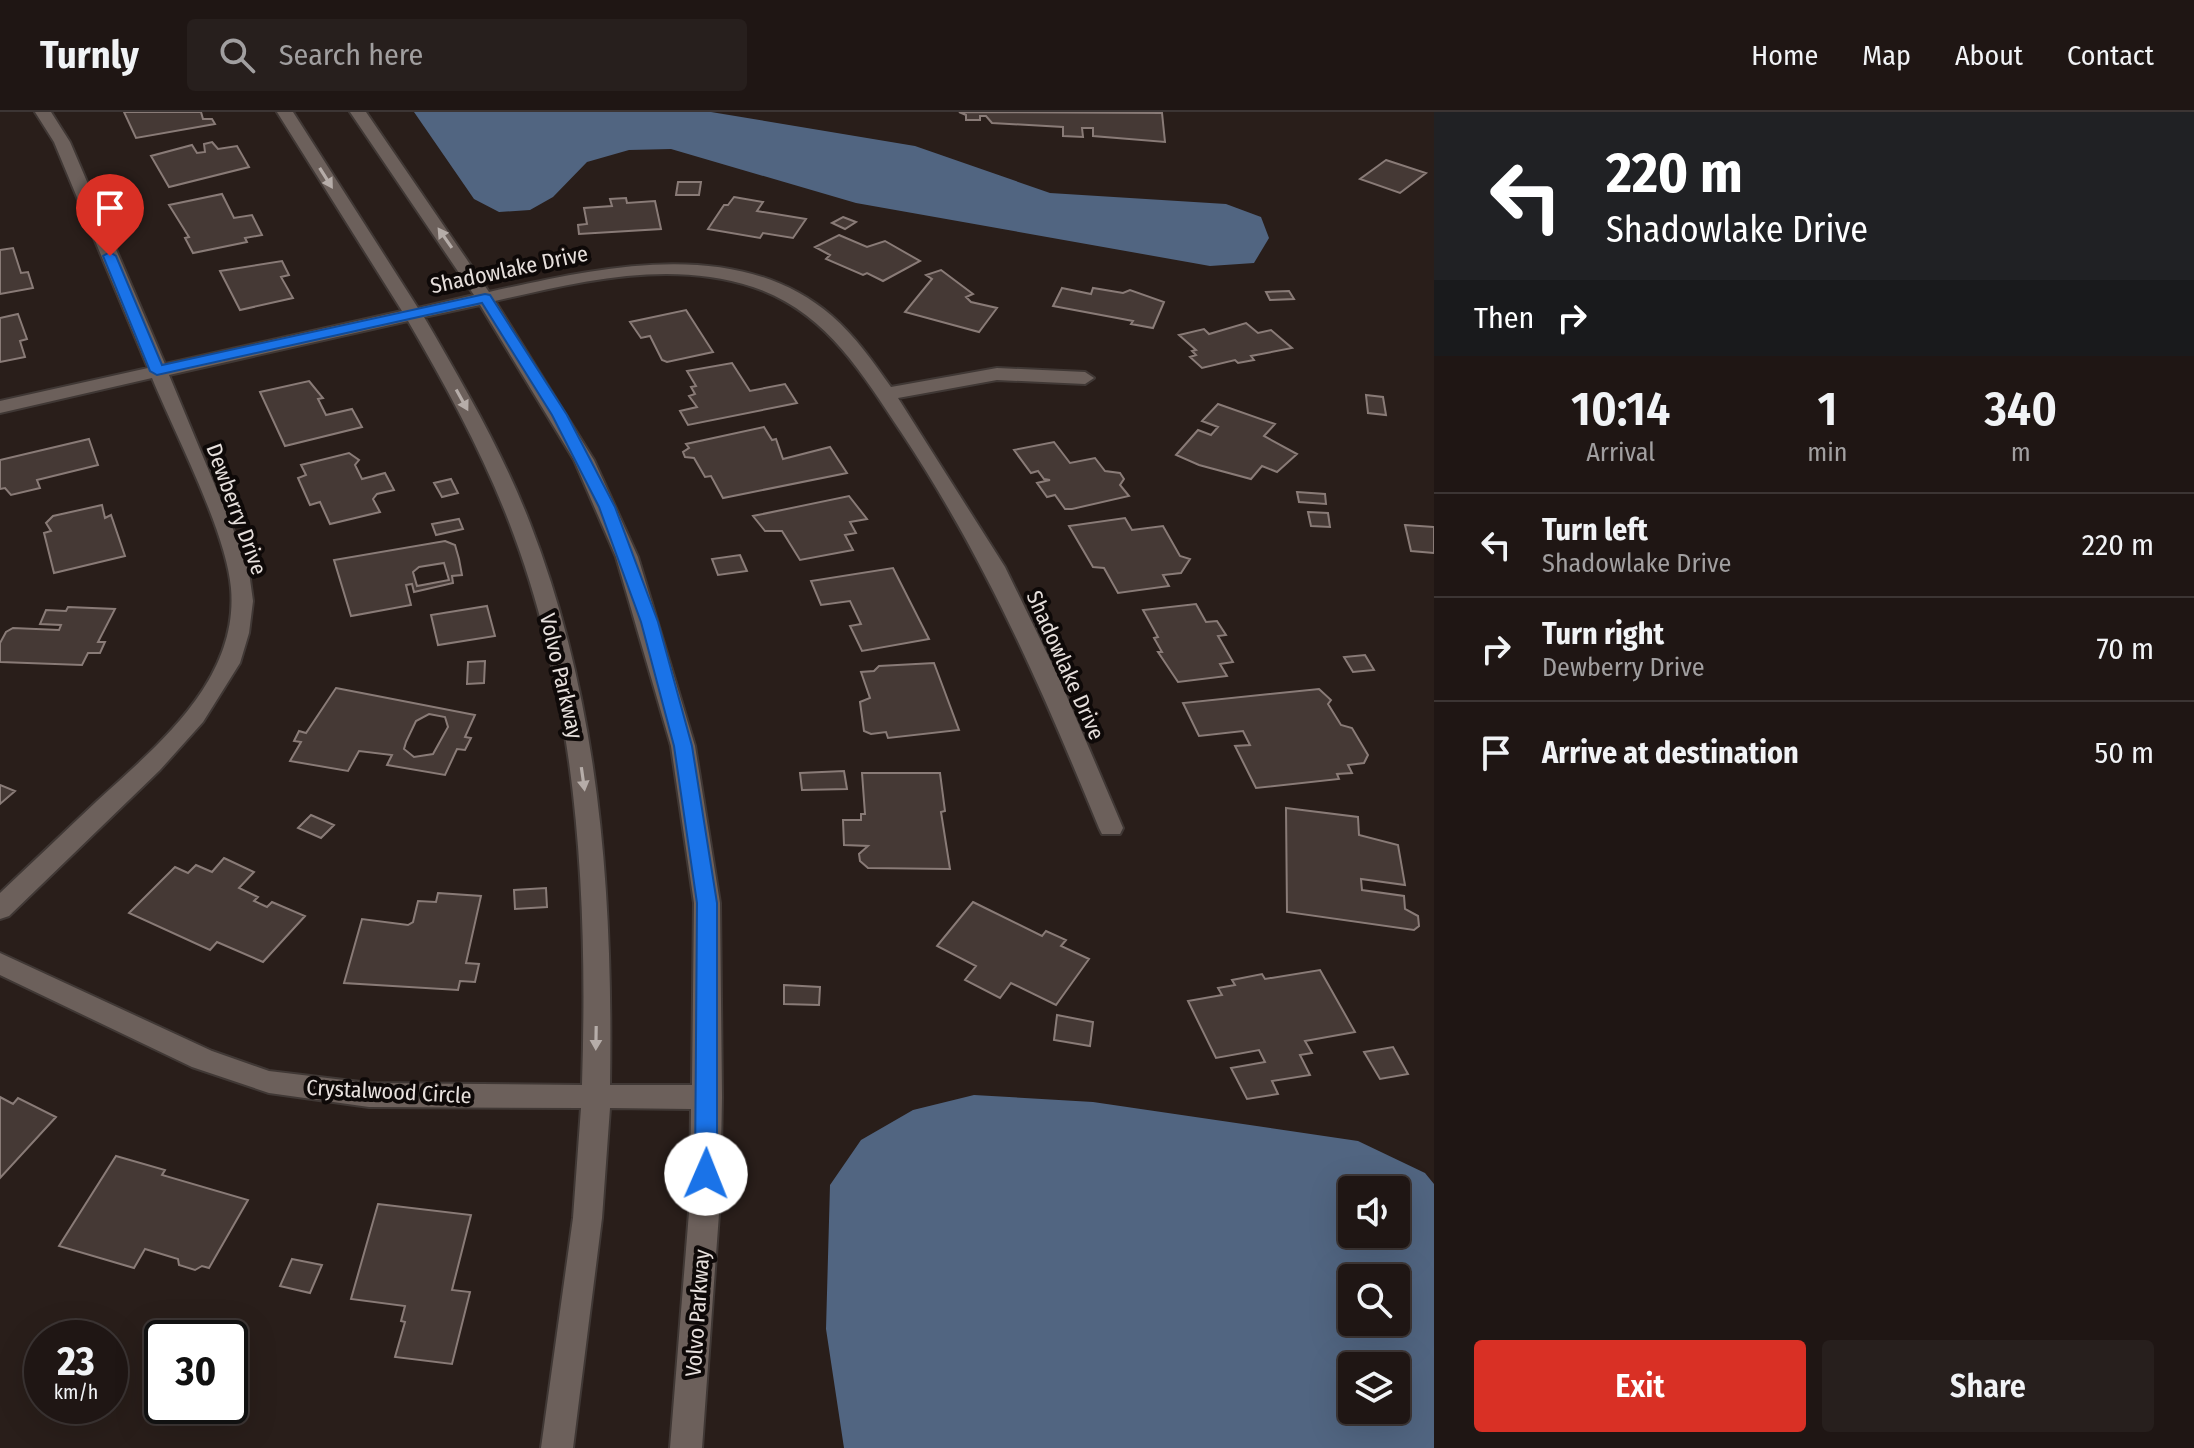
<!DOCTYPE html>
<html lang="en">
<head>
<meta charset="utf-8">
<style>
  body { margin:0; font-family:"Fira Sans Condensed",sans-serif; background:#271f1d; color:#f1f3f6; height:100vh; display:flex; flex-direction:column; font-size:30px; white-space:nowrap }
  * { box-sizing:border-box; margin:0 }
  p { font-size:26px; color:#a19fa0 }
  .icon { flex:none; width:44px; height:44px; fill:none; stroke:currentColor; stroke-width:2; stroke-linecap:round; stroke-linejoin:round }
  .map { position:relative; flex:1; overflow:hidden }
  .details { display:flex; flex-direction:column; background:#1f1614; width:760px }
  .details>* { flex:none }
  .top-card { background:#202124; color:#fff; overflow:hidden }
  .buttons { position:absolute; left:1338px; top:1064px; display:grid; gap:16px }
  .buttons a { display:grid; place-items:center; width:72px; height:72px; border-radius:8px; background:#1f1614; box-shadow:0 8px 32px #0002,0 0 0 2px #3c3534; font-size:40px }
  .speed { position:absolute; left:24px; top:1208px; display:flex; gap:16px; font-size:40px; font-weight:700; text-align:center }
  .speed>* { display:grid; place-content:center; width:104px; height:104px; border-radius:50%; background:#1f1614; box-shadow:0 8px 32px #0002,0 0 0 2px #3c3534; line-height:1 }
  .speed small { font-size:20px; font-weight:400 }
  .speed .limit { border:4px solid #111; border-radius:12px; background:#fff; color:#111 }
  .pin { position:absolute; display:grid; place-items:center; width:68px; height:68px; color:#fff; margin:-82px -34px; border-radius:50% 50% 50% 0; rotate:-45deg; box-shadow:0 0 8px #0007 }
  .pin .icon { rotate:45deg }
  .me { position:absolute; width:88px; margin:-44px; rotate:1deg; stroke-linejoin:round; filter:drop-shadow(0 0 6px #0008) }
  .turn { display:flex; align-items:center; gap:28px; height:168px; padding:0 40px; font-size:36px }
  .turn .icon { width:104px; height:104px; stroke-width:2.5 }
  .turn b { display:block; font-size:56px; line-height:68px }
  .then { display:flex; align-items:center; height:76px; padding:0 40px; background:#0003; gap:16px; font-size:30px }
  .eta { display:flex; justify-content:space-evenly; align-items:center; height:136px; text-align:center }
  .eta b { font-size:48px; font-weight:600; line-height:56px }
  .button { display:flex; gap:16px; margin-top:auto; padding:16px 40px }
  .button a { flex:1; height:92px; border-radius:8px; background:#d93025; color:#fff; font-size:32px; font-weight:600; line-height:92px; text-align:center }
  .button a+a { background:#271f1d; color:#f1f3f6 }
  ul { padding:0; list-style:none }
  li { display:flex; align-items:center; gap:24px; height:104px; padding:0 40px; border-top:2px solid #3c3534 }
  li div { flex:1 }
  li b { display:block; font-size:30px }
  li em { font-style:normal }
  header { display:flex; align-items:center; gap:48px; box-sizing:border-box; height:112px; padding:0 40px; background:#1f1614; border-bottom:2px solid #3c3534 }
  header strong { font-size:38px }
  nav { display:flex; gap:44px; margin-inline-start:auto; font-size:28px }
  .search { width:560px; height:72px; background:#271f1d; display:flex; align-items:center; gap:20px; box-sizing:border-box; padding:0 28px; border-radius:8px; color:#a19fa0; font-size:30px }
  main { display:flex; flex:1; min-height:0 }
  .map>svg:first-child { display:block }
  .water { fill:#516581; fill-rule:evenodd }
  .building { fill:#453935; stroke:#897b77; stroke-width:2; fill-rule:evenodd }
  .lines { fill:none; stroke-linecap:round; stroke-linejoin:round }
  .minor-casing { stroke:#403835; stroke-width:4 }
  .minor { fill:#6c605b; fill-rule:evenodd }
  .oneway { fill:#b6ada9 }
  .route { fill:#1a73e8; stroke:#114b97; stroke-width:2 }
  .labels { text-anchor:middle; stroke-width:8; stroke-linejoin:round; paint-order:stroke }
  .street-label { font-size:22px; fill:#e7e0dd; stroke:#0e0908 }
</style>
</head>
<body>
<header>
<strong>Turnly</strong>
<div class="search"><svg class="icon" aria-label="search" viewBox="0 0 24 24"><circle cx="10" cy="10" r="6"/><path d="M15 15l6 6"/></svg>Search here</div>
<nav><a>Home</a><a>Map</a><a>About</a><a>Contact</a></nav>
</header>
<main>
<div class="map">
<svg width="1434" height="1336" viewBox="0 0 1434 1336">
  <rect width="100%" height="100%" fill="#291e1a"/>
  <path class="water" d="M414 0H711L915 34 1050 81 1226 92 1261 105 1269 126 1254 151 1210 154 856 91 671 37 629 38 587 50 553 85 530 98 499 100 474 87Z
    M974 983 1093 990 1358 1029 1425 1061 1434 1072V1336H844L826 1217 830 1073 861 1028 913 998ZM1352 1078H1396V1122H1352ZM1352 1166H1396V1210H1352ZM1352 1254H1396V1298H1352Z"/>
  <path class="building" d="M124 0H201L203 7H212L215 12 136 26Z
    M959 0 1162 1 1165 30 1093 24V16H1082L1083 25 1063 24V15L992 11 986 4H980V8H966V3Z
    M212 30 218 37 237 34 249 55 169 75 151 44 192 33 197 41 205 40 204 32Z
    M1386 48 1426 61 1400 81 1360 67Z
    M678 70H701L699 83H676Z
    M222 82 234 106 252 103 262 123 245 126 247 130 193 141 185 126 189 125 169 93Z
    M734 85 763 90 757 99 806 107 793 126 763 121 760 126 708 117 724 93H728Z
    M626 86 627 91 655 89 661 117 579 122 578 113 587 112 584 96 612 94 610 87Z
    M843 105 856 110 845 117 832 111Z
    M839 123 867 135 885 129 920 149 883 169 867 161 863 163 826 147 830 143 815 135Z
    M13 136 21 161 28 160 33 176 0 182V138Z
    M282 149 289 163 281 165 293 186 240 198 220 159Z
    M941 158 973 182 966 185 971 190 997 196 979 220 905 200 932 167 926 163Z
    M1062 176 1091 182 1093 176 1123 181 1130 178 1164 190 1153 216 1131 212 1133 209 1053 194Z
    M1289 179 1294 187 1270 188 1266 180Z
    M686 198 713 240 667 250 662 248 650 224 641 226 630 210Z
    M18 202 27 227 20 229 25 245 0 250V206Z
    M1246 211 1258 221 1271 218 1292 236 1251 244 1254 248 1238 251 1235 248 1202 256 1190 245 1196 243 1192 239 1196 238 1179 223 1204 217 1209 222Z
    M732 251 750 279 785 272 797 291 688 313 680 299 697 295 689 284 695 282 691 275 696 274 687 259Z
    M309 269 323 286 318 287 326 303 352 297 362 315 285 334 260 280Z
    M1366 283 1383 285 1386 303 1368 301Z
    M1218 292 1275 312 1264 324 1297 342 1277 360 1262 354 1251 367 1199 353 1176 343 1198 318 1211 323 1218 315 1202 309Z
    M764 315 772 328 776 327 783 347 830 335 847 361 723 386 711 364 705 365 694 346 685 345 683 340 689 336 686 332Z
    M89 327 98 353 37 368 40 376 11 383 5 376 0 377V348Z
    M1054 330 1070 351 1095 346 1105 359 1120 361 1124 367 1120 373 1129 384 1072 397H1065L1055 383 1047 385 1037 371 1050 368 1044 367 1038 359 1031 361 1014 338Z
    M349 341 359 348 355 353 362 367 385 361 394 378 377 382 373 387 380 400 330 412 320 390 310 393 298 366 306 363 301 353Z
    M451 367 458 381 442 385 434 371Z
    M1297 380 1325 382 1326 392 1299 390Z
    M849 384 867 407 850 410 856 421 845 423 853 438 800 448 782 419H765L753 404Z
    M102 393 105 406 111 403 125 444 54 461 44 421 51 419 46 411 53 404Z
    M1308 400 1328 401 1330 415 1311 414Z
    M1125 406 1132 418 1163 414 1180 444 1190 447 1181 461 1163 463 1169 474 1118 481 1104 456 1093 455 1069 414Z
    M459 407 463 417 436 423 432 412Z
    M1405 413 1434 415V441L1411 439Z
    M445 429 455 433 459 447 462 463 452 464 453 471 414 480 412 472 406 473 411 493 351 504 334 448ZM444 451 449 468 417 474 413 460 419 455Z
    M740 443 747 459 718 463 712 447Z
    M893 456 929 527 862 539 850 514 861 512 850 489 821 493 811 469Z
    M1196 492 1206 510 1217 509 1226 523 1218 524 1233 550 1220 552 1227 564 1178 570 1158 540H1162L1154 526 1158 525 1143 498Z
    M487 494 495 524 438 533 431 503Z
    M68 495 115 497 98 530H105L100 541H88L82 553 0 550V531L6 520 13 516 59 518 61 513 40 512 46 498 66 499Z
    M1365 543 1374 558 1353 560 1344 545Z
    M485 549 484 571 467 572 468 550Z
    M934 551 959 618 888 626 886 620 871 622 864 619 860 590 870 586 861 560 874 559 879 554Z
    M336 576 475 603 465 625 471 626 465 638 457 637 445 663 387 653 392 643 359 639 348 659 290 649 301 630 294 629 299 619 306 621ZM429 602 445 605 448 615 433 642 414 645 404 637 406 630 416 609Z
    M1319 577 1331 588 1328 592 1341 613 1352 616 1368 643 1364 651 1348 653 1352 661 1337 662 1339 667 1256 676 1235 634 1250 633 1243 619 1199 624 1183 591Z
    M844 659 847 677 802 678 800 661Z
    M862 661H940L945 699 941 700 950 757 868 756 860 749 859 742 868 734 844 733 843 708H861V702H865Z
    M0 673 15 679 0 692Z
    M1286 696 1358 705 1359 723 1398 733 1405 773 1361 767 1362 778 1404 784 1405 797 1418 804 1419 814 1414 818 1287 800Z
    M311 703 334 713 321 726 298 716Z
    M224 746 254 760 239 776 258 785 254 789 267 795 272 790 305 804 263 850 217 830 210 838 129 801 175 755 188 761 196 753 212 760Z
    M546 776 547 795 515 797 514 778Z
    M438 781 481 784 466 851 479 852 475 870 460 869 458 878 344 871 362 807 408 813 413 810 418 789 436 790Z
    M973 790 1042 824 1046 819 1066 828 1061 834 1089 847 1056 893 1011 871 1000 886 965 868 976 854 937 834Z
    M1320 858 1355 920 1305 929 1312 941 1300 943 1310 963 1272 969 1278 982 1247 987 1231 956 1265 950 1259 938 1216 946 1188 889 1222 883 1218 876 1235 873 1232 868 1262 862 1265 867Z
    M784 873 820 875 819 893 784 892Z
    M1057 903 1093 910 1090 934 1054 928Z
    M1393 935 1408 962 1380 967 1364 940Z
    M0 985 13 992 18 986 56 1005 0 1066Z
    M116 1044 165 1058 162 1063 248 1088 209 1156 202 1154 195 1158 179 1153 178 1147 145 1137 134 1156 59 1134Z
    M378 1092 471 1103 452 1178 470 1180 452 1252 395 1245 405 1210 401 1209 405 1194 351 1187Z
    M292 1147 322 1153 310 1181 280 1174Z"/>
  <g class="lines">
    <defs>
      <path id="minor" d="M35 0H51L70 30 165 252 402 199 277 0H293L418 196 474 183 350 0H366L489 180C598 156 737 122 832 204 856 225 873 250 891 275L997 256 1085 260 1094 266 1085 272 997 268 898 286 1005 455 1059 566 1123 716 1120 722H1102L1099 716C1041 575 986 448 901 320 861 260 825 199 753 175 668 147 579 170 495 189L594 348 638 445 695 634 720 791 722 985 720 1088 702 1336H670L690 1088 691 997 610 996 602 1106 573 1336H541L573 1106 581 996 369 995 269 981 192 955 0 863V841L212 939 269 959 369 971 582 973C588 783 578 589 509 410 482 340 446 274 408 209L169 263 248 453 253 489 249 521 240 551 203 610 160 658 9 804 0 807V781C32 751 64 720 97 689 157 634 239 568 231 476 226 419 175 322 152 266L0 301V289L148 256 54 30ZM480 193 574 348 616 445 671 634 694 791 692 973H610C613 782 600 590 530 411 502 339 463 272 424 205Z"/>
    </defs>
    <use href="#minor" class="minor-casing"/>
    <use href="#minor" class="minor"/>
  </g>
  <defs><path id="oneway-solid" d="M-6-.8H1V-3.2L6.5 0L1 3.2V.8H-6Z" transform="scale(2)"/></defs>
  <g class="oneway">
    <use href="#oneway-solid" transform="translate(326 66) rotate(58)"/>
    <use href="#oneway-solid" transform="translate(445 126) rotate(-125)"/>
    <use href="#oneway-solid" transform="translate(462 288) rotate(61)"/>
    <use href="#oneway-solid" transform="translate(583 667) rotate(82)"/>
    <use href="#oneway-solid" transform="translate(596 926) rotate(91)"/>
  </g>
  <path class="route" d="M110 140 116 144 162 253 485 182 490 183 567 303 615 395 658 510 692 634 717 791V1062L714 1069H698L695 1062 697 791 674 634 641 510 599 395 552 303 482 191 157 263 150 259 103 144Z"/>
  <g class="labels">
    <g class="street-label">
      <text transform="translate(509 157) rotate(-12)" y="8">Shadowlake Drive</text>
      <text transform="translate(237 397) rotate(70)" y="8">Dewberry Drive</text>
      <text transform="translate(1066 553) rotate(66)" y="8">Shadowlake Drive</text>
      <text transform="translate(562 564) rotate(77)" y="8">Volvo Parkway</text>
      <text transform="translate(389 979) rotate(3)" y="8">Crystalwood Circle</text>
      <text transform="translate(697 1201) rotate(-86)" y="8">Volvo Parkway</text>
    </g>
  </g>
</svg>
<div class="buttons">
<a><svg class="icon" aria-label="sound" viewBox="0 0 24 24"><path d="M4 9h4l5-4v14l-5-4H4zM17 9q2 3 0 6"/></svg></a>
<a><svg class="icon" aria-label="search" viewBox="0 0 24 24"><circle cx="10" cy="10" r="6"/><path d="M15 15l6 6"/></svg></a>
<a><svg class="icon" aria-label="layers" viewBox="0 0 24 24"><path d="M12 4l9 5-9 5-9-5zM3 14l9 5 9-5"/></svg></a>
</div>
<div class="speed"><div>23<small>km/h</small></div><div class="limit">30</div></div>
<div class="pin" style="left:110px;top:144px;background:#d93025"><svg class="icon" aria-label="arrive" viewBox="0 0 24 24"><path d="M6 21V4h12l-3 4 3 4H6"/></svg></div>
<svg class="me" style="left:706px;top:1062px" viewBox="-20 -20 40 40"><circle r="19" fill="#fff"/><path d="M0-13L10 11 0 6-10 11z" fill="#1a73e8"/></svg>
</div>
<section class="details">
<div class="top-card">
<div class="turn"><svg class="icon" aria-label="left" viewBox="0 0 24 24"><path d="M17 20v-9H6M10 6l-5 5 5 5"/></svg><div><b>220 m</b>Shadowlake Drive</div></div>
<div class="then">Then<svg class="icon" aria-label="right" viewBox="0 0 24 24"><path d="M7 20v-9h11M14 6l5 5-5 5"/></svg></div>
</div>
<div class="eta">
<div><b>10:14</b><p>Arrival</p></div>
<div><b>1</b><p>min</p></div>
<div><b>340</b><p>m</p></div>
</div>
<ul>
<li><svg class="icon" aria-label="left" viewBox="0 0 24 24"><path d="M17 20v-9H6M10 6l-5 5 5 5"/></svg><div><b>Turn left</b><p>Shadowlake Drive</p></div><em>220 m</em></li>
<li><svg class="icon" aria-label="right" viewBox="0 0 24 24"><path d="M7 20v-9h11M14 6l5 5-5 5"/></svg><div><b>Turn right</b><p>Dewberry Drive</p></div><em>70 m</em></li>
<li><svg class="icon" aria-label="arrive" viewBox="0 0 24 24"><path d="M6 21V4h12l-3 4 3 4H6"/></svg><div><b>Arrive at destination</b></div><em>50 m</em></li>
</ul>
<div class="button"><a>Exit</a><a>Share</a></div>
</section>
</main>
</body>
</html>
